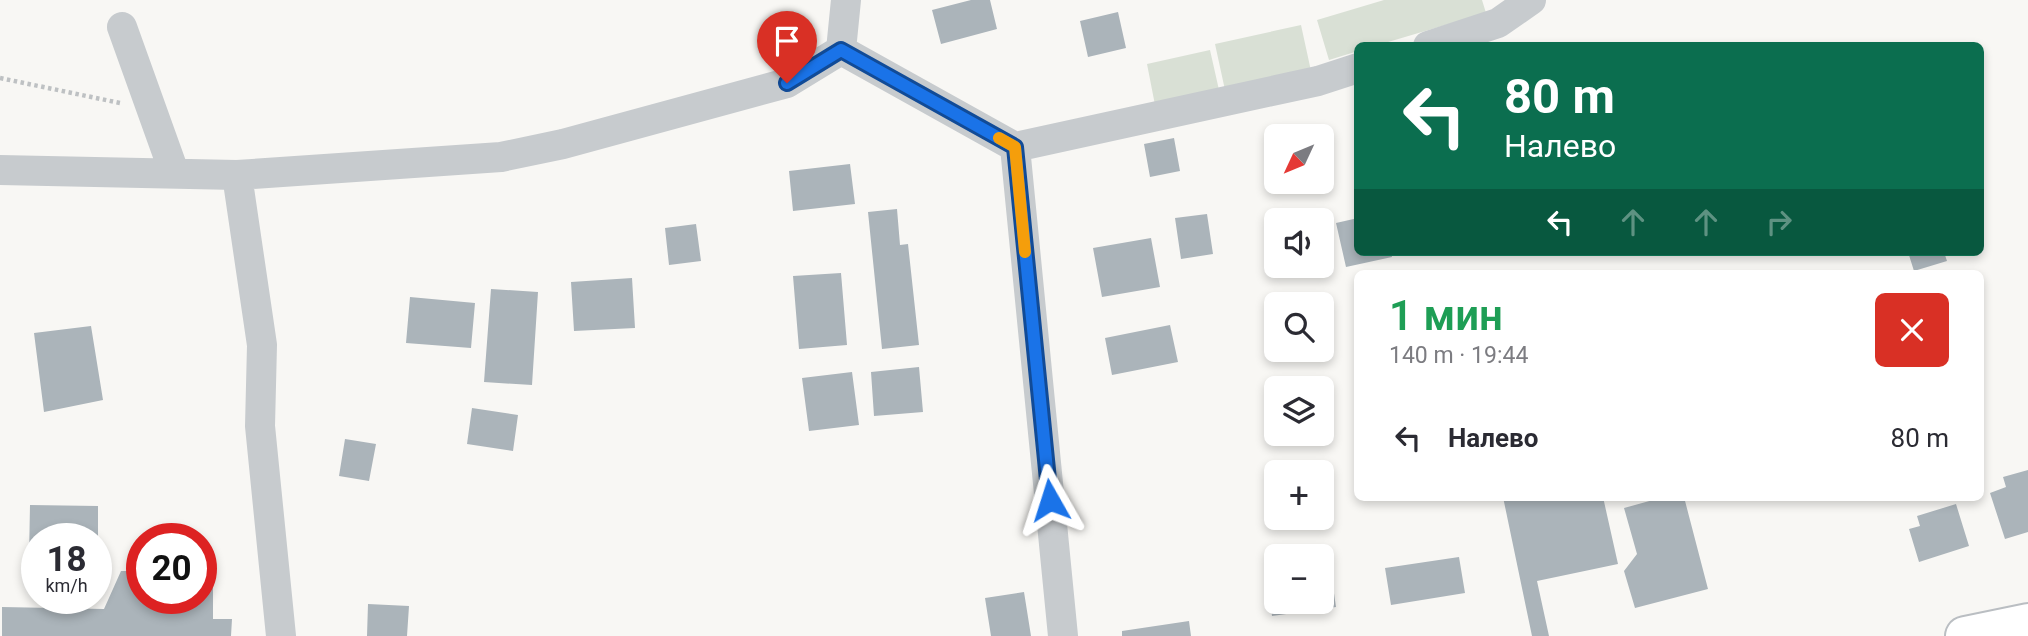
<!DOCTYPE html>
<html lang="ru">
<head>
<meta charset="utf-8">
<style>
  body { margin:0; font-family:Roboto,sans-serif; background:#f7f7f7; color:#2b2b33; height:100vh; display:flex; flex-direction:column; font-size:26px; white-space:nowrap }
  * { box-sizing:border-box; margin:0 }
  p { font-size:23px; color:#7c7c81 }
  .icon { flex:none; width:38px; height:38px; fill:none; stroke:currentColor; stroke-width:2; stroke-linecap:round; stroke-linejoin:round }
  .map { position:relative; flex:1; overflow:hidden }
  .sheet { position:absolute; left:1354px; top:270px; width:630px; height:231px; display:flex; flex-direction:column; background:#fff; border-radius:10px; box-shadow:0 4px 10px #0003 }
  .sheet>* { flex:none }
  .banner { position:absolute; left:1354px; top:42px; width:630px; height:214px; border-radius:10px; box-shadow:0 4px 10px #0003; background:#0b6e4f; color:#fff; overflow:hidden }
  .needle { width:46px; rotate:226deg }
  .controls { position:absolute; left:1264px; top:124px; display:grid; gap:14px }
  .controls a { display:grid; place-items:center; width:70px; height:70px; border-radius:10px; background:#fff; box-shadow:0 4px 10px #0003; font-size:35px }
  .speed { position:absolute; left:21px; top:523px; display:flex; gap:14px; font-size:35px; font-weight:700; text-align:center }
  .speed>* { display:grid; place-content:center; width:91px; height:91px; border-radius:50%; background:#fff; box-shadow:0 4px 10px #0003; line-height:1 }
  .speed small { font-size:18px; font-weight:400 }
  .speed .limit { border:10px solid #d22; background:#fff; color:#111 }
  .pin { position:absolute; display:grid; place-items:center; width:60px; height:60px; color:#fff; margin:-72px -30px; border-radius:50% 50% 50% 0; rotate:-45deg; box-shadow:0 0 7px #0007 }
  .pin .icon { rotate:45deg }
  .me { position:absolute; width:77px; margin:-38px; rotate:354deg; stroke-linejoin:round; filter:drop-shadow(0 0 5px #0008) }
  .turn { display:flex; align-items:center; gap:24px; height:147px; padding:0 35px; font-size:32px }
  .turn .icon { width:91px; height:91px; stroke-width:2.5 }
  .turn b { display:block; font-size:49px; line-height:60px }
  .lanes { display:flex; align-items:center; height:66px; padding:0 35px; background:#0003; justify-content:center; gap:35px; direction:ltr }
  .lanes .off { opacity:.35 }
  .round { display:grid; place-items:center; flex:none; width:74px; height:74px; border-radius:10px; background:#f7f7f7 }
  .headline { display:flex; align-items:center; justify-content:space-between; height:119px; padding:0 35px }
  h1 { font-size:42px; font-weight:600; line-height:52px; color:#1e9e55 }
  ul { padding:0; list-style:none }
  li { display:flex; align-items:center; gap:21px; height:98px; padding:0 35px }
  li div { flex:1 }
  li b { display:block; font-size:26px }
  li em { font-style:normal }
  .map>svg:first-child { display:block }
  .green { fill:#d9e0d5 }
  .building { fill:#abb4ba }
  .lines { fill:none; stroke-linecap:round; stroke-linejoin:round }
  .major-casing { stroke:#babec2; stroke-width:42 }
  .path { stroke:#bec1c3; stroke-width:4.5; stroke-dasharray:3.5 3.5; stroke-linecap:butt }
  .minor { stroke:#c7cbce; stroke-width:30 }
  .major { stroke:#fff; stroke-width:38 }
  .route-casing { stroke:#114b97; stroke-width:18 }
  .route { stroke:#1a73e8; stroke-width:12 }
  .slow { stroke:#f59e0b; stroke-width:12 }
</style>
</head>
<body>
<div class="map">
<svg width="2028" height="636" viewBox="0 0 2028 636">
  <rect width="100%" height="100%" fill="#f8f7f4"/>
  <path class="green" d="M1384 0H1482L1486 13 1378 45 1358 46V51L1329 60 1317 20Z
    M1301 25 1311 71 1225 90 1215 44Z
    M1210 50 1219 90 1155 105 1147 64Z"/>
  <path class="building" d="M971 0H990L997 29 941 44 932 10Z
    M1118 12 1126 48 1088 57 1080 21Z
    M1174 138 1180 171 1150 177 1144 144Z
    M850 164 855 204 793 211 789 171Z
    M897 209 900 245 908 244 919 345 882 349 868 212Z
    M1207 214 1213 254 1181 259 1175 218Z
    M1358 218V252H1391L1392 257 1346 267 1336 223Z
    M696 224 701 261 669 265 665 228Z
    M1151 238 1160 287 1102 297 1093 248Z
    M1908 252H1944L1947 261 1914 271Z
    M841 273 847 345 799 349 793 276Z
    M632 278 635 328 574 331 571 282Z
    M491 289 538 292 532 385 484 382Z
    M410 297 475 303 471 348 406 343Z
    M1170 325 1178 362 1112 375 1105 338Z
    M91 326 103 400 44 412 34 333Z
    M919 367 923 412 874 416 871 372Z
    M852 372 859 425 809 431 802 378Z
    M472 408 518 415 513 451 467 444Z
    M345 439 376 444 369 481 339 476Z
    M2028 470V532L2005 539 1990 493 2006 487 2003 477Z
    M1503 497H1603L1618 564 1537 581 1549 636H1532Z
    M1664 497H1684L1708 589 1635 608 1624 571 1637 554 1624 508Z
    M1956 504 1969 546 1919 562 1909 529 1920 526 1917 516Z
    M30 505 98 506V539H37V559L29 558Z
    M1459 557 1465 593 1391 605 1385 568Z
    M1329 559 1336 607 1272 616 1266 568 1276 566V602H1321V560Z
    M121 571H142V598H201V572H213V619H232L231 636H2V607L104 609Z
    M1024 592 1031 636H991L985 598Z
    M368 604 409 606 407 636H367Z
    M1189 621 1191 636H1122V631Z"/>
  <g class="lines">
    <defs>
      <path id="major" d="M1965 636 2028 623"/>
    </defs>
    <use href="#major" class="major-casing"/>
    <path class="path" d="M0 78 120 103"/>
    <path class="minor" d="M122 27 174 172
      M1428 46 1498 23 1531 0
      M841 50 1015 147 1318 81 1358 68
      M1015 147 1063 636
      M0 170 237 175 501 157 563 144 787 83 841 50 846 0
      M237 175 262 345 260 426 281 636"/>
    <use href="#major" class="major"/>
  </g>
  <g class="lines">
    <defs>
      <path id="route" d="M787 83 841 50 1015 147 1050 500"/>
    </defs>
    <use href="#route" class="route-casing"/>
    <use href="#route" class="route"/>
    <path class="slow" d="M999 138 1015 147 1025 252"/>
  </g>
</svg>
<div class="controls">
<a><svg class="needle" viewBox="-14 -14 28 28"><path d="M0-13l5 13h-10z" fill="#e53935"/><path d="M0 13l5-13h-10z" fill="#7c7c81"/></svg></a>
<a><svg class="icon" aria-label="sound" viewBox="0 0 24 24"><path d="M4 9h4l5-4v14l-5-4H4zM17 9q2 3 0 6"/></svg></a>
<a><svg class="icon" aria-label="search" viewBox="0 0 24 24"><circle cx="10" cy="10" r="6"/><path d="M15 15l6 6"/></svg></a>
<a><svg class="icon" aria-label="layers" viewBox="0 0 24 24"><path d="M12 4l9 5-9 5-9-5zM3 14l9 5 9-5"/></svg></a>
<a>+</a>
<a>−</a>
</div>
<div class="speed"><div>18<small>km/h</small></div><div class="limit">20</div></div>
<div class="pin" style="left:787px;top:83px;background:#d93025"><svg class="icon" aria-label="arrive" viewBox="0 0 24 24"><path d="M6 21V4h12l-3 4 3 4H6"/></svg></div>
<svg class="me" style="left:1050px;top:500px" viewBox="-20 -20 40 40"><path d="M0-17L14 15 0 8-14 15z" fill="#1a73e8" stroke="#fff" stroke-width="4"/></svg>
<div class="banner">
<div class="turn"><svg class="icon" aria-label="left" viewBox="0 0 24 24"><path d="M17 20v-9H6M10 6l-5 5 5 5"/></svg><div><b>80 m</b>Налево</div></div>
<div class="lanes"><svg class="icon" aria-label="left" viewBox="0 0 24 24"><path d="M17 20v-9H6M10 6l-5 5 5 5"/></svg><svg class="icon off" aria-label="ahead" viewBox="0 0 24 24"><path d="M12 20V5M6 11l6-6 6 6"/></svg><svg class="icon off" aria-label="ahead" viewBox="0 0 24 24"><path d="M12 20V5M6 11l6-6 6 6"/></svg><svg class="icon off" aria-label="right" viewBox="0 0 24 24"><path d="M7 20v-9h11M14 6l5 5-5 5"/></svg></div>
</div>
<section class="sheet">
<div class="headline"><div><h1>1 мин</h1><p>140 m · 19:44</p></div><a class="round" style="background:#d93025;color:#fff"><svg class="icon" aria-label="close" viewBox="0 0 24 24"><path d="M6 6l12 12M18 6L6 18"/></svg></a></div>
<ul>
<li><svg class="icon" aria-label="left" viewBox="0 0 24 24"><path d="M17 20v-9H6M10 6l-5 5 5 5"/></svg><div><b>Налево</b></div><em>80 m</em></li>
</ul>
</section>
</div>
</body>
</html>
